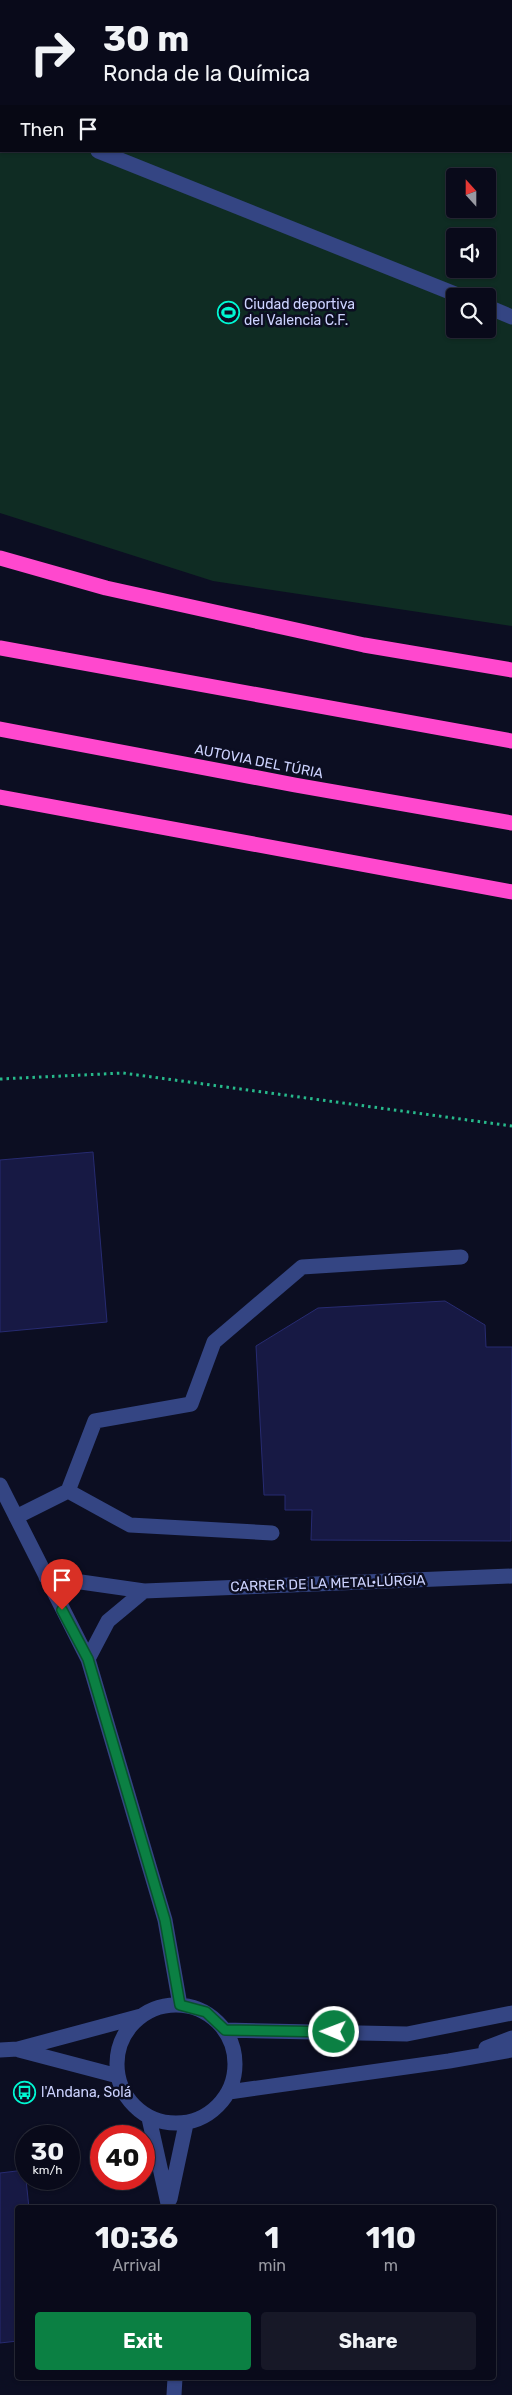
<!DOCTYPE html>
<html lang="en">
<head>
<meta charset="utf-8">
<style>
  body { margin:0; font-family:Rubik,sans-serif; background:#171827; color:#f1f3f6; height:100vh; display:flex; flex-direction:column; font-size:19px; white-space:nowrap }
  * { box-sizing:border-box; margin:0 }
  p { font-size:16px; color:#999aa2 }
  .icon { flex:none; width:28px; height:28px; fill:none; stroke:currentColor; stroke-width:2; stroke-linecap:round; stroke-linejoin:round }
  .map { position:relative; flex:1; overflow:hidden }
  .side { position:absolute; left:15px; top:2205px; width:481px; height:175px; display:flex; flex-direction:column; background:#090a1a; border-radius:5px; box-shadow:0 1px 4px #0004,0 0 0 1px #292b39 }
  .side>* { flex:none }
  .top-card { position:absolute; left:0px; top:0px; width:512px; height:152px; box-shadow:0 1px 4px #0004,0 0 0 1px #292b39; background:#090a1a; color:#f1f3f6; overflow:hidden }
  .needle { width:32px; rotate:339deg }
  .tools { position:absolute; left:446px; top:168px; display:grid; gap:10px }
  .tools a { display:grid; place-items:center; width:50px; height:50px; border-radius:5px; background:#090a1a; box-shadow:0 1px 4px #0004,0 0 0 1px #292b39; font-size:25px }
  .speed { position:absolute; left:15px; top:2125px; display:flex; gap:10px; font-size:25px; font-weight:700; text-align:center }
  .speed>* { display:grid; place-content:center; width:65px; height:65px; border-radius:50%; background:#090a1a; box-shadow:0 1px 4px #0004,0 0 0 1px #292b39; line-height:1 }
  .speed small { font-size:12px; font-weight:400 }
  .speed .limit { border:8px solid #d22; background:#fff; color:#111 }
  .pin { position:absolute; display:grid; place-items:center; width:42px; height:42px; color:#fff; margin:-51px -21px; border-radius:50% 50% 50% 0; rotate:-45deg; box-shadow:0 0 5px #0007 }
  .pin .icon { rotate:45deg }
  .me { position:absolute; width:55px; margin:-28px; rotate:271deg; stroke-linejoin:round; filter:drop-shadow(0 0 4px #0008) }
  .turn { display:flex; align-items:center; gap:18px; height:105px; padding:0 20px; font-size:22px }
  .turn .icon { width:65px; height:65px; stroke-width:2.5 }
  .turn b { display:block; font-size:35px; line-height:42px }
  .then { display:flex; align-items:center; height:48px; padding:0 20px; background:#0003; gap:10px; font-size:19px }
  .eta { display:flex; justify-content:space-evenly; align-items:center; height:85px; text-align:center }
  .eta b { font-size:30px; font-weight:700; line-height:35px }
  .action { display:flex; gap:10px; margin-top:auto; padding:10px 20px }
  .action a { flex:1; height:58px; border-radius:5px; background:#0b8043; color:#fff; font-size:20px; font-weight:700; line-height:58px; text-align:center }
  .action a+a { background:#171827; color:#f1f3f6 }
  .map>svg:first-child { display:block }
  .green { fill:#0f2c23; fill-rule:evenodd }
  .building { fill:#171944; stroke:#272b71 }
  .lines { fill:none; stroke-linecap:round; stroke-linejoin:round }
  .path { stroke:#27b98b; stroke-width:3; stroke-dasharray:2.5 4; stroke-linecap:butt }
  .minor { stroke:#344583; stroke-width:15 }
  .highway { stroke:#ff48ce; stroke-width:15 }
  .route-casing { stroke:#07532c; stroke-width:12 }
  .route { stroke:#0b8043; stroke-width:9 }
  .labels { text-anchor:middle; stroke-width:5; stroke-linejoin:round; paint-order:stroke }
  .poi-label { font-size:14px; fill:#cdd3ff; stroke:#0c0e22; text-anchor:start }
  .street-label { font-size:14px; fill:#cdd3ff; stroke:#0c0e22 }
</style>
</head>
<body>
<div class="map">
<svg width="512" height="2395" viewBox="0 0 512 2395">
  <rect width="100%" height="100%" fill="#0c0e22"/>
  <path class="green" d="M0 0H512V626L213 581 0 513ZM1 1H511V151H1ZM455 176H488V209H455ZM455 236H488V269H455ZM455 296H488V329H455Z"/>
  <path class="building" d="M93 1152 107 1322 0 1332V1160Z
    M445 1301 485 1325 486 1347H512L511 1541 311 1540 312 1510H285V1495H264L256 1346 318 1308Z
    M25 2170 29 2208H18V2341L0 2343V2173Z"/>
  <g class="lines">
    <path class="path" d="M0 1079 123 1073 512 1126"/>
    <path class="minor" d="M0 112 1 113
      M98 151 460 296
      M488 307 512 317
      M0 1485 88 1659 165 1920 180 2005
      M68 1491 130 1525 272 1533
      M16 1517 68 1491 95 1421 191 1404 214 1342 302 1267 461 1257
      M46 1577 144 1591 512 1576
      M88 1659 108 1621 144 1591
      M117 2064a59 59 0 1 1 118 0a59 59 0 1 1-118 0Z
      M225 2030 407 2034 512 2013
      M486 2048 512 2038
      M0 2050 18 2049 141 2016
      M19 2050 118 2076
      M229 2092 449 2061 512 2050
      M149 2118 169 2208
      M170 2199 186 2124
      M174 2395 175 2378"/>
    <path class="highway" d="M0 558 106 588 364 645 512 670
      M0 648 512 741
      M0 729 295 785 512 823
      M0 797 512 892"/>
  </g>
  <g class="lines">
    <defs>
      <path id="route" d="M62 1610 88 1659 121 1771 165 1920 180 2005 206 2012 225 2030 334 2032"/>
    </defs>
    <use href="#route" class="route-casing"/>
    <use href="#route" class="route"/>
  </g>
  <defs>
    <symbol id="stadium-ring" viewBox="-11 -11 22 22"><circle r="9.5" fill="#0c0e22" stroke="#00f8d2" stroke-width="1.5"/><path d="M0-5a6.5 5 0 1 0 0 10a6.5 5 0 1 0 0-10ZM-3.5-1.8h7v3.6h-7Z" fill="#00f8d2"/></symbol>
    <symbol id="bus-ring" viewBox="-11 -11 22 22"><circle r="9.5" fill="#0c0e22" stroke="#00f8d2" stroke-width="1.5"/><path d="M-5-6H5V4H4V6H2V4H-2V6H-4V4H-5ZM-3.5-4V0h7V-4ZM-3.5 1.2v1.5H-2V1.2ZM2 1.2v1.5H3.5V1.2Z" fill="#00f8d2"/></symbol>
  </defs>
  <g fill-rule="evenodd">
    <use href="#stadium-ring" x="216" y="300" width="25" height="25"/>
    <use href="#bus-ring" x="12" y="2080" width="25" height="25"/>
  </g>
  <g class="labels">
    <g class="poi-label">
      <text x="244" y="309">Ciudad deportiva<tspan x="244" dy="16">del Valencia C.F.</tspan></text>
      <text x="41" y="2097">l'Andana, Solá</text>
    </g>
    <g class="street-label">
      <text transform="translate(259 761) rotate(11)" y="5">AUTOVIA DEL TÚRIA</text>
      <text transform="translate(328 1583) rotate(-2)" y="5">CARRER DE LA METAL·LÚRGIA</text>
    </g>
  </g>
</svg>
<div class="tools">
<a><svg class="needle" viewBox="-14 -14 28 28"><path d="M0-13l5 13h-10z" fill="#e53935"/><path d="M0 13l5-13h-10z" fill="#999aa2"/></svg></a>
<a><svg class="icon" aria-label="sound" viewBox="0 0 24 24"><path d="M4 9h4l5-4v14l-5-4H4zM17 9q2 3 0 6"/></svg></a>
<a><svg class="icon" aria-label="search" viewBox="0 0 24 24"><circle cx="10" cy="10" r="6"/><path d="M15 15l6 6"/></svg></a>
</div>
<div class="speed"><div>30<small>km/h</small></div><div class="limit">40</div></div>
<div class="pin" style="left:62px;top:1610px;background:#d93025"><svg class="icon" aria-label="arrive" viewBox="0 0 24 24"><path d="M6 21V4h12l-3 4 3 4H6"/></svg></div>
<svg class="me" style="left:334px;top:2032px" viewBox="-20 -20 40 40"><circle r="17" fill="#0b8043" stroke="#fff" stroke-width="3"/><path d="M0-11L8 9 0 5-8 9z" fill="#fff"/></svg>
<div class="top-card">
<div class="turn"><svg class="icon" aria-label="right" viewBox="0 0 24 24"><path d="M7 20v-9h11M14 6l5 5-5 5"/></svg><div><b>30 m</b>Ronda de la Química</div></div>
<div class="then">Then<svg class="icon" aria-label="arrive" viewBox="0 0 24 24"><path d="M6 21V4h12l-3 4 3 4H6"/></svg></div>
</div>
<section class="side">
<div class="eta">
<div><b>10:36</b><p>Arrival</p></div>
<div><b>1</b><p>min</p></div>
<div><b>110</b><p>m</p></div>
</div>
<div class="action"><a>Exit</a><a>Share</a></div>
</section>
</div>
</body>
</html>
